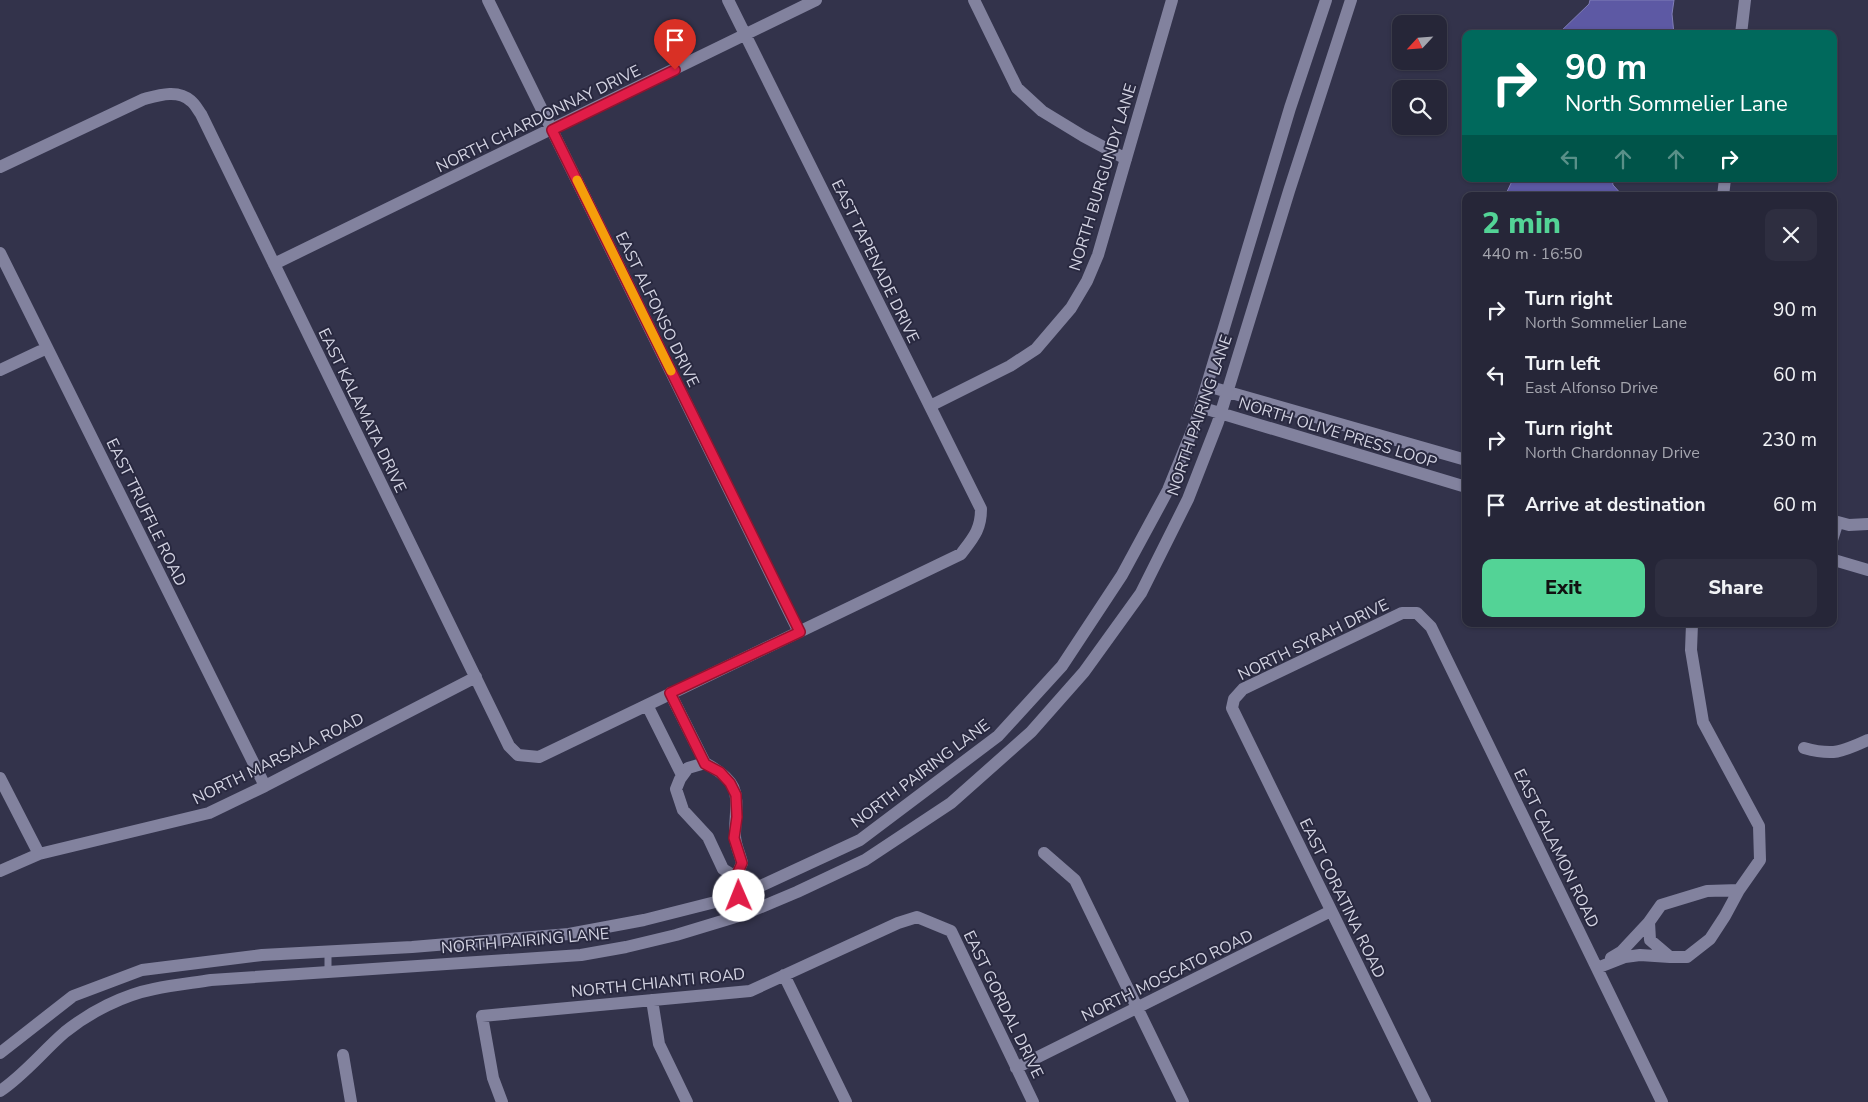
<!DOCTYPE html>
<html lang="en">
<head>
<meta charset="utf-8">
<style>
  body { margin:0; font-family:"Nunito Sans",sans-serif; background:#2e2e40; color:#f1f3f6; height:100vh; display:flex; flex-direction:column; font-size:19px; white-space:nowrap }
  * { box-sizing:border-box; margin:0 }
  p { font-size:16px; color:#a4a5ae }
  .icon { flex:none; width:28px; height:28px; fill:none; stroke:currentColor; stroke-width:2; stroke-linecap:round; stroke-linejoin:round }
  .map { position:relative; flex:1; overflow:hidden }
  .sheet { position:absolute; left:1462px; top:192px; width:375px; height:435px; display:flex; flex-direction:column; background:#262638; border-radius:10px; box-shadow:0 1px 4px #0004,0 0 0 1px #424353 }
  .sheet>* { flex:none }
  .guide { position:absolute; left:1462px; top:30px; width:375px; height:152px; border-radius:10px; box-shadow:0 1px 4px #0004,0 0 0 1px #424353; background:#00695c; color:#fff; overflow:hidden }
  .needle { width:32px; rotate:244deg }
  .tools { position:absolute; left:1392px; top:15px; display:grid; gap:10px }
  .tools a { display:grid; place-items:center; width:55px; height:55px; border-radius:10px; background:#262638; box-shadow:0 1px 4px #0004,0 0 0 1px #424353; font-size:25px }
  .pin { position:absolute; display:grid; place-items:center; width:42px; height:42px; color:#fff; margin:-51px -21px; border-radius:50% 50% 50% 0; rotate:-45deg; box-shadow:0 0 5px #0007 }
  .pin .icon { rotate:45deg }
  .me { position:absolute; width:55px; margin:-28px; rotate:359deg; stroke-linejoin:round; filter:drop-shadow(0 0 4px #0008) }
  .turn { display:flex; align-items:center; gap:18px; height:105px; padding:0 20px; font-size:22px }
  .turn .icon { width:65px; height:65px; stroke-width:2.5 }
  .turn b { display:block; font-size:35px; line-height:42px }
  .lanes { display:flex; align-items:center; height:48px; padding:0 20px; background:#0003; justify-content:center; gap:25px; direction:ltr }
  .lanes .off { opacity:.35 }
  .round { display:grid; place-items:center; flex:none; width:52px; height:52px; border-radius:10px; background:#2e2e40 }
  .summary { display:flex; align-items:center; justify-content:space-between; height:85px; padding:0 20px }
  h1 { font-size:30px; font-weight:800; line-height:38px; color:#53d396 }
  .primary-button { display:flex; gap:10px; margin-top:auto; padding:10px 20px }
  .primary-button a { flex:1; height:58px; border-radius:10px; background:#53d396; color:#111; font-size:20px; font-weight:800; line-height:58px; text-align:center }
  .primary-button a+a { background:#2e2e40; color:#f1f3f6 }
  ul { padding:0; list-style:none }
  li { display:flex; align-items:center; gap:15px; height:65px; padding:0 20px }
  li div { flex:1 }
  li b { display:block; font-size:19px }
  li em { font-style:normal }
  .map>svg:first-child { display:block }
  .water { fill:#5d59a4; stroke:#807eb7 }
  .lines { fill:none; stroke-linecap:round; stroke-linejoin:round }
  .service { stroke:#82829e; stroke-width:7 }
  .minor { stroke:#82829e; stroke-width:12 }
  .route-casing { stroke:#92132f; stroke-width:12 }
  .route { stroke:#e11d48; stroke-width:9 }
  .slow { stroke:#f59e0b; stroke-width:9 }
  .labels { text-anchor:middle; stroke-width:4; stroke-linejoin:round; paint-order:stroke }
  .street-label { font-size:16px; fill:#d3d3e2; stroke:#292940 }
</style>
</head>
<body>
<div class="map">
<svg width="1868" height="1102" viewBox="0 0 1868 1102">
  <rect width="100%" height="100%" fill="#33334b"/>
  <path class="water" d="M1590 0H1674L1672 14 1674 34H1558L1589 4Z
    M1513 179H1612L1613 185 1623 196H1505Z"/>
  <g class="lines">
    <path class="service" d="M1834 542 1840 523
      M328 971V951"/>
    <path class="minor" d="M488 0 799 632
      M974 0 1017 88 1042 111 1083 136 1126 159
      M1741 34 1745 0
      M0 167 144 99C159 95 178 89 191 101 195 104 198 110 201 114L509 746 518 755 539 757 961 554C973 538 981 530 981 509L728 0
      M1723 196 1725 179
      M0 253 265 786
      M274 264 816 0
      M0 370 47 348
      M1207 386 1466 460
      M930 406 1010 366 1036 349 1071 308 1087 281 1098 255 1172 0
      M1200 407 1466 487
      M1834 521 1849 525 1868 524
      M1834 560 1868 570
      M1692 624 1691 650 1703 722 1759 826 1760 860 1739 890 1725 916 1710 939 1687 957H1670L1650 940 1649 922 1661 905 1707 891 1739 890
      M670 693 705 763
      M647 705 682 775
      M1804 748C1833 756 1842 752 1868 740
      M0 778 39 854
      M1044 853 1075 880 1183 1102
      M0 871 39 854 209 813 265 786 476 677
      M736 877 723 869 708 837 683 810 676 789 680 779 688 768 705 763C746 785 735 798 735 836 735 844 740 854 742 863L736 877 739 896 747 913
      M1611 958 1621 952 1649 922
      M1597 968 1625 957 1640 955 1670 957
      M784 975 846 1102
      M652 1000 659 1044 687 1102
      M0 1053 73 996 142 970 262 955 412 947 569 934 644 920 739 896 860 840 998 736 1062 666 1122 575 1168 490 1196 421 1290 108 1326 0
      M343 1055 351 1102
      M1016 1068 1331 911
      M0 1091C24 1075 43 1051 65 1032 90 1012 123 995 154 989 173 985 192 983 211 980L581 955 626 947 676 935 742 915 797 892 865 860 951 803 1031 732 1084 672 1141 593 1188 499 1218 422 1289 191 1351 0
      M502 1102 493 1078 482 1016 750 991 898 923 917 917 951 931 1033 1102
      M1425 1102 1232 708 1234 699 1243 689 1402 613H1417L1431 627 1662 1102"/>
  </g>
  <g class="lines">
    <defs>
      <path id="route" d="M675 70 552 130 800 632 670 693 705 764 720 772 730 783 736 795 737 817 734 838 742 863 736 877 739 896"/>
    </defs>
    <use href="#route" class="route-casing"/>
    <use href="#route" class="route"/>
    <path class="slow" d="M577 180 671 371"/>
  </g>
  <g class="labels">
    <g class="street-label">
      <text transform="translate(538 118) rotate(-26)" y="6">NORTH CHARDONNAY DRIVE</text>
      <text transform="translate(1102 177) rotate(-73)" y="6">NORTH BURGUNDY LANE</text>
      <text transform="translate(876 261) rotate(64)" y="6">EAST TAPENADE DRIVE</text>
      <text transform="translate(658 309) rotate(64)" y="6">EAST ALFONSO DRIVE</text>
      <text transform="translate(363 410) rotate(64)" y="6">EAST KALAMATA DRIVE</text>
      <text transform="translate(1199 415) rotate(-71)" y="6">NORTH PAIRING LANE</text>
      <text transform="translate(1338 432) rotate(17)" y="6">NORTH OLIVE PRESS LOOP</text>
      <text transform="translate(147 512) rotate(64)" y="6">EAST TRUFFLE ROAD</text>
      <text transform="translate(1313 639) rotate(-26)" y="6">NORTH SYRAH DRIVE</text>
      <text transform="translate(278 758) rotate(-26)" y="6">NORTH MARSALA ROAD</text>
      <text transform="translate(920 773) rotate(-37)" y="6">NORTH PAIRING LANE</text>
      <text transform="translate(1557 848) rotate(64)" y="6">EAST CALAMON ROAD</text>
      <text transform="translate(1343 898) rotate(64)" y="6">EAST CORATINA ROAD</text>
      <text transform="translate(525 940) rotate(-5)" y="6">NORTH PAIRING LANE</text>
      <text transform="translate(1167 975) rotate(-26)" y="6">NORTH MOSCATO ROAD</text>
      <text transform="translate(658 982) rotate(-6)" y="6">NORTH CHIANTI ROAD</text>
      <text transform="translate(1004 1004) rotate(64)" y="6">EAST GORDAL DRIVE</text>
    </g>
  </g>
</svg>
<div class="tools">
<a><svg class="needle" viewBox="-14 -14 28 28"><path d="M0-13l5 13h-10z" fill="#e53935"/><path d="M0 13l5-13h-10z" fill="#a4a5ae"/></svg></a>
<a><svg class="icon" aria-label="search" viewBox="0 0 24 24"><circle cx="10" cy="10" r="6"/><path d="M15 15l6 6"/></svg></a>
</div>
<div class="pin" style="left:675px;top:70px;background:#d93025"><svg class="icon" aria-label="arrive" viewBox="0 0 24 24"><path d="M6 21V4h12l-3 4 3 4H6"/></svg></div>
<svg class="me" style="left:739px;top:896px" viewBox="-20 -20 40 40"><circle r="19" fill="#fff"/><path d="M0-13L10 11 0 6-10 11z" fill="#e11d48"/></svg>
<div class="guide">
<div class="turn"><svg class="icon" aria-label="right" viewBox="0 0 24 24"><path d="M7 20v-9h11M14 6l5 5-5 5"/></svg><div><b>90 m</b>North Sommelier Lane</div></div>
<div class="lanes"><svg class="icon off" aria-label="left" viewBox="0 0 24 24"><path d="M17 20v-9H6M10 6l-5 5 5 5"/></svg><svg class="icon off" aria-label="ahead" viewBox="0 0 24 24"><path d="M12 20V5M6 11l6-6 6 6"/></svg><svg class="icon off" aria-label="ahead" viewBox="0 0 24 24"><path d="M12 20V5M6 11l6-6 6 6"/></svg><svg class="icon" aria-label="right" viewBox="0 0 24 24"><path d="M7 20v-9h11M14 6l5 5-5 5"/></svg></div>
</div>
<section class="sheet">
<div class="summary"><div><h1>2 min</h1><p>440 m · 16:50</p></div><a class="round"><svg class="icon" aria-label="close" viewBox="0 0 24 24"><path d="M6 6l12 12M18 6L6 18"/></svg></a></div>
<ul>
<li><svg class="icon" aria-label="right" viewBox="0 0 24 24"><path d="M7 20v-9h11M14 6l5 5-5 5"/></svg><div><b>Turn right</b><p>North Sommelier Lane</p></div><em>90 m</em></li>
<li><svg class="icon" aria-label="left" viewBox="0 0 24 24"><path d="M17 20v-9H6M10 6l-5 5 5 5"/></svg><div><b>Turn left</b><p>East Alfonso Drive</p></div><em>60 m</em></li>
<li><svg class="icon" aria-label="right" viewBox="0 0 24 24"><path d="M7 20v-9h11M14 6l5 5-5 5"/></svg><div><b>Turn right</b><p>North Chardonnay Drive</p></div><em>230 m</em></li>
<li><svg class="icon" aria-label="arrive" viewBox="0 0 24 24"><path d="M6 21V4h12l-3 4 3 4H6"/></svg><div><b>Arrive at destination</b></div><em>60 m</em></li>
</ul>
<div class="primary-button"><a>Exit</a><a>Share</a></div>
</section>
</div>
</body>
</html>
